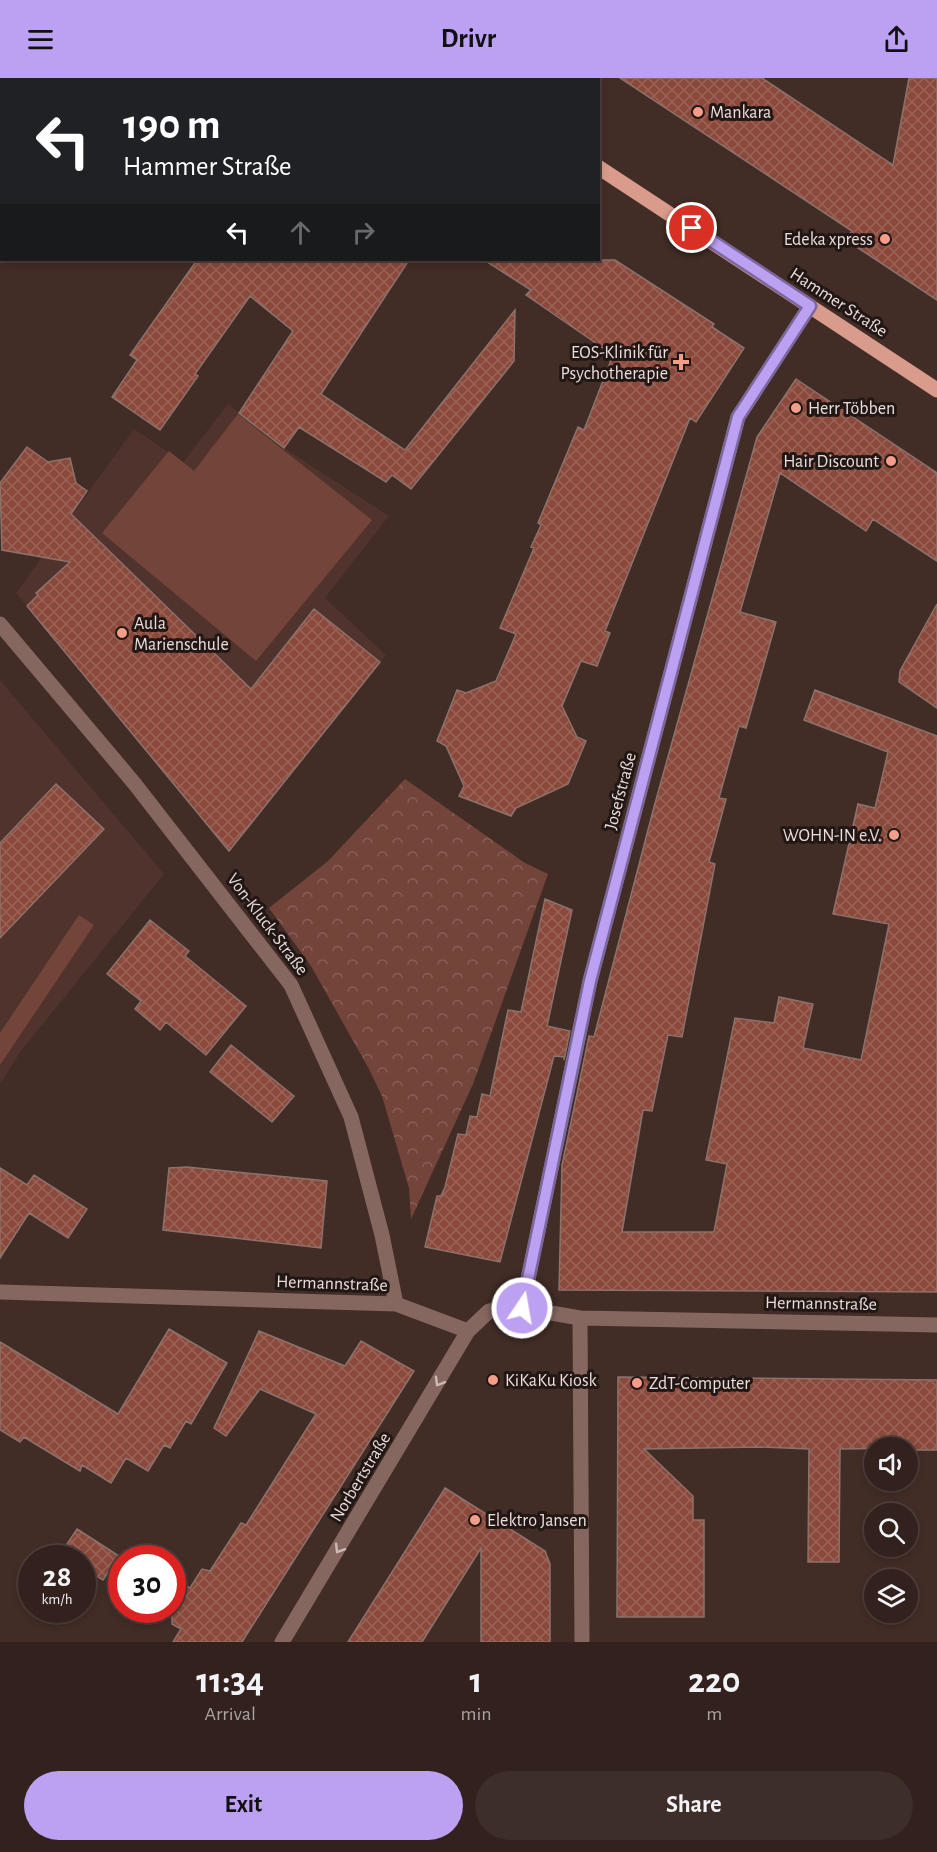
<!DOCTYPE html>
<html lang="en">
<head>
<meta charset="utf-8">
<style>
  body { margin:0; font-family:"Alegreya Sans",sans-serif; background:#3d2e29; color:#f1f3f6; height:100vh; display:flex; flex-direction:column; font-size:22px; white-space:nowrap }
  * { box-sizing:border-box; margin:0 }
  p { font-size:20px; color:#a8a3a3 }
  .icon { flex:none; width:33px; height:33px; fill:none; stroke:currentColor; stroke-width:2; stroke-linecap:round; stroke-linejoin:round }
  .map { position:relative; height:1564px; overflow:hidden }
  .side { display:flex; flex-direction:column; background:#32211c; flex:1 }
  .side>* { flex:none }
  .guide { position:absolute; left:0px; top:0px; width:600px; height:183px; box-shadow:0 3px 9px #0003,0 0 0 2px #4d3e3b; background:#202124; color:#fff; overflow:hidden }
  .tools { position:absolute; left:864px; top:1359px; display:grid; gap:12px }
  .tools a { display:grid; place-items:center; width:54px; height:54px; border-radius:50%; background:#32211c; box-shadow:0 3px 9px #0003,0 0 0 2px #4d3e3b; font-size:30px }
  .speed { position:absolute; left:18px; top:1467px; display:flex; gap:12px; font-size:30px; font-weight:700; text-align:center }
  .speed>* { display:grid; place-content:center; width:78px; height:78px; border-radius:50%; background:#32211c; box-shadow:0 3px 9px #0003,0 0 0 2px #4d3e3b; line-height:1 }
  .speed small { font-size:15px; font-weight:400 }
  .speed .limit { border:9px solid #d22; background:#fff; color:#111 }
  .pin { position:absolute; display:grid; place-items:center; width:51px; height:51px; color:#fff; margin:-26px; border:3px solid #fff; border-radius:50%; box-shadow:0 2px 6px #0007 }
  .me { position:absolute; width:66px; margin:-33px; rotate:12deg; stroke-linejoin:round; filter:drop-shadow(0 0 4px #0008) }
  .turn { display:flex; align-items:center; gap:21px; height:126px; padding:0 24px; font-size:27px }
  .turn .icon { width:78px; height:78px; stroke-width:2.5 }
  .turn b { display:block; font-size:42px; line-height:51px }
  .lanes { display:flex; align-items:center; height:57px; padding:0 24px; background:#0003; justify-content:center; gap:30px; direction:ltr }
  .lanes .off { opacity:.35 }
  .eta { display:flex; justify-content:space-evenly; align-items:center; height:102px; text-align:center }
  .eta b { font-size:36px; font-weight:700; line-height:42px }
  .button { display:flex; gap:12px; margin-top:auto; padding:12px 24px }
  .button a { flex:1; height:69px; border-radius:36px; background:#bca0f2; color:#111; font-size:24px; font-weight:700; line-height:69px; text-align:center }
  .button a+a { background:#3d2e29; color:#f1f3f6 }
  header { display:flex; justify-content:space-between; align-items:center; height:78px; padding:0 24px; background:#bca0f2; color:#111; font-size:27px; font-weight:700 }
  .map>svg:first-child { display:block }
  .built { fill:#51332d }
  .grass { fill:#73453a }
  .park { fill:url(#park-crowns) }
  .building { fill:url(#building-cross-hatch); stroke:#8c726c; stroke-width:1.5 }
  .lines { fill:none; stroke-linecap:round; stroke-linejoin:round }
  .minor { stroke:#866760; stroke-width:15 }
  .major { stroke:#d99b8c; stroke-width:15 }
  .oneway { stroke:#cdbab5 }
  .route-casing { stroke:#7a689d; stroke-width:15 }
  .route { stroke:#bca0f2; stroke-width:10 }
  .poi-dot { fill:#f49e8a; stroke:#211715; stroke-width:2 }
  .labels { text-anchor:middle; stroke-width:6; stroke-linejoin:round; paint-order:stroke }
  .poi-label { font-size:18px; fill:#ecddd9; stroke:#211715; text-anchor:start }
  .street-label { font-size:18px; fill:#ecddd9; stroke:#211715 }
</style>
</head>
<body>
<header><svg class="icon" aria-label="menu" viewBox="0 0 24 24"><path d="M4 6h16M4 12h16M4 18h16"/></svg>Drivr<svg class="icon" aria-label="share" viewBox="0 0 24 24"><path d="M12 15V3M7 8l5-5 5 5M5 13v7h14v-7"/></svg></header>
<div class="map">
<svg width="937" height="1564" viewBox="0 0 937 1564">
  <defs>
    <pattern id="park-crowns" width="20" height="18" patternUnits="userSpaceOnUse" patternTransform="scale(1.5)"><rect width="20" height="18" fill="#73453a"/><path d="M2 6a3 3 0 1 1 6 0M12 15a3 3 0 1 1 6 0" fill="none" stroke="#875f56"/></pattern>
    <pattern id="building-cross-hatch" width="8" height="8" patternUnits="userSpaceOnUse" patternTransform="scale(1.5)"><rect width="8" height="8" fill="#8a493b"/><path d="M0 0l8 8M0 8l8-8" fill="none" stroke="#9b6357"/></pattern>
  </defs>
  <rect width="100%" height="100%" fill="#422c26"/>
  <path class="built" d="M228 326 284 370 389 438 325 520 386 577 229 773 164 691 16 515 134 351 183 384Z
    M0 602 164 796 21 973 0 1006Z"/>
  <path class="grass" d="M238 336 372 442 256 583 102 455 169 373 194 393Z
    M79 837 94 847 0 987V955Z"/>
  <path class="park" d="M405 701 525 785 548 796 473 1006 411 1141 409 1110 382 1018 369 991 311 888 269 830 328 783Z"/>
  <path class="building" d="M620 0H762L893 87 909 0H937V222L846 162 852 153Z
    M197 182H409L321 316 405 372 515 232 514 283 411 411 392 397 386 404 299 349 284 370 239 335 293 253 250 218 195 296 198 298 160 352 112 319 137 282 130 277Z
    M484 182H615L714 246 712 249 744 270 696 344 690 340 605 553 610 555 597 588 581 583 562 628 577 659 586 663 568 706 516 730 511 738 459 718 464 708 446 668 437 663 457 612 466 615 496 603 516 556 500 550 534 470 531 469 541 447 538 445 578 349 584 352 613 277 526 217 531 212Z
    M796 301 937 395V483L873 441 866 453 780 395 740 534 776 544 746 650 739 648 719 720 726 721 709 784 715 786 682 959 668 957 652 1033 643 1032 622 1154H714L727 1086 706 1082 735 940 774 945 779 919 813 926 803 970 861 982 889 846 833 836 858 726 875 730 888 674 804 642 815 612 937 658V1214L559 1212 562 1087 589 958 594 959 654 729 757 359Z
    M27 369 48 384 70 380 76 405 87 413 71 436 251 611 314 531 380 584 229 773 27 528 38 517 36 515 70 484 2 472 0 405Z
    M937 526V630L899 604 900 593Z
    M56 706 104 751 0 860V765Z
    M545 821 572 832 547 948 570 953 564 982V979L554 978 500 1184 425 1169 437 1118H441L445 1109 458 1056 466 1057 470 1038 477 1039 482 1016 490 1018 508 932 521 934Z
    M150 842 189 873 185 878 246 928 206 977 166 944 160 952 135 931 141 923 107 896Z
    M231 967 294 1018 272 1044 210 994Z
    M187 1089 327 1103 321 1170 163 1152 169 1090Z
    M0 1090 27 1107 34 1097 87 1131 68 1160 29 1135 0 1180Z
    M169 1251 227 1285 191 1346 186 1343 170 1370 164 1367 148 1393 126 1380 111 1405 82 1387 80 1393 24 1359 20 1364 0 1352V1264L118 1336Z
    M259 1253 345 1288 361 1263 414 1293 242 1564H173L181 1551 172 1546V1500L190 1510 202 1491 210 1493 241 1445 246 1447 316 1336 260 1311 226 1358 214 1350Z
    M618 1299 937 1302V1372H908V1370L840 1371 839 1484H808L809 1371 759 1369 644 1371 693 1418V1442H704V1539H617Z
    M445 1410 545 1473 550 1486V1564H481V1470L422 1564H348Z
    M77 1451 119 1478 103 1502 82 1489V1480H70L61 1475Z"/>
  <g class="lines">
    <path class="minor" d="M0 546 134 705 291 907 351 1039 382 1157 396 1226
      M0 1214 396 1226 468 1253
      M522 1230 590 903 738 339 810 228
      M580 1240 582 1564
      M282 1564 468 1253 489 1233 522 1230 580 1240 937 1247"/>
    <path class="major" d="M463 0 466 2
      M598 89 937 312"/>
  </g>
  <defs><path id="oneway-chevron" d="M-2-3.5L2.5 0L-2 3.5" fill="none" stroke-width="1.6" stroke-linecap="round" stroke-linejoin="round" transform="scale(1.5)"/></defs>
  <g class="oneway">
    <use href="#oneway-chevron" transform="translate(439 1304) rotate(120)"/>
    <use href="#oneway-chevron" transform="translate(339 1471) rotate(121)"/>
  </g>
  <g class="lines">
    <defs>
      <path id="route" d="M522 1230 590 903 738 339 810 228 692 150"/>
    </defs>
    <use href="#route" class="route-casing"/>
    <use href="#route" class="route"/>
  </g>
  <g class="poi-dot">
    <circle cx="698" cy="34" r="6"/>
    <circle cx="885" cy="161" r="6"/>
    <path d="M678 275h6v6h6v6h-6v6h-6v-6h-6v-6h6z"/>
    <circle cx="796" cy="330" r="6"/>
    <circle cx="891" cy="383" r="6"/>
    <circle cx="122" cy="555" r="6"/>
    <circle cx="894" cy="757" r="6"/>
    <circle cx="493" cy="1302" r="6"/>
    <circle cx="637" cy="1305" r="6"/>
    <circle cx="475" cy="1442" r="6"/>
  </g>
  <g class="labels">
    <g class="poi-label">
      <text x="710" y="40">Mankara</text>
      <text x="873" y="167" text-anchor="end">Edeka xpress</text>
      <text x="668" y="280" text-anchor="end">EOS-Klinik für<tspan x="668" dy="21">Psychotherapie</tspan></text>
      <text x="808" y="336">Herr Többen</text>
      <text x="879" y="389" text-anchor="end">Hair Discount</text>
      <text x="134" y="551">Aula<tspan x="134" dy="21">Marienschule</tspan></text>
      <text x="882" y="763" text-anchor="end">WOHN-IN e.V.</text>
      <text x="505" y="1308">KiKaKu Kiosk</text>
      <text x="649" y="1311">ZdT-Computer</text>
      <text x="487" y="1448">Elektro Jansen</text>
    </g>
    <g class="street-label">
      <text transform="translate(839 224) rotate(33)" y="6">Hammer Straße</text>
      <text transform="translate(620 713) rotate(-75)" y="6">Josefstraße</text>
      <text transform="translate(268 846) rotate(53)" y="6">Von-Kluck-Straße</text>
      <text transform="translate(332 1205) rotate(2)" y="6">Hermannstraße</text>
      <text transform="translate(821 1225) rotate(1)" y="6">Hermannstraße</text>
      <text transform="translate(360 1399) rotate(-59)" y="6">Norbertstraße</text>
    </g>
  </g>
</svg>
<div class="tools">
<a><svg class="icon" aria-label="sound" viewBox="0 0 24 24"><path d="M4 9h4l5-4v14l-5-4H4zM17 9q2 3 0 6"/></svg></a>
<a><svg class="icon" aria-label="search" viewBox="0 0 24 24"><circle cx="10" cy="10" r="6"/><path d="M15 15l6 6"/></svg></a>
<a><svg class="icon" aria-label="layers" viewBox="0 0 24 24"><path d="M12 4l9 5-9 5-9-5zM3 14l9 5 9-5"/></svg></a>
</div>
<div class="speed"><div>28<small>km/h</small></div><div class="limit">30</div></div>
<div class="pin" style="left:692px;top:150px;background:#d93025"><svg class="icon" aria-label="arrive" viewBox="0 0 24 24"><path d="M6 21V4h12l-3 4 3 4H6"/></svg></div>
<svg class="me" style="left:522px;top:1230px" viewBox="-20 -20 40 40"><circle r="17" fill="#bca0f2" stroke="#fff" stroke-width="3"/><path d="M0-11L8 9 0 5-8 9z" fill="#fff"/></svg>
<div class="guide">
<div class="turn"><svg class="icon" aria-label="left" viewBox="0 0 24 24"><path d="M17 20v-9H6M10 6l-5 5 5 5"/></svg><div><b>190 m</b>Hammer Straße</div></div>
<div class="lanes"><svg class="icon" aria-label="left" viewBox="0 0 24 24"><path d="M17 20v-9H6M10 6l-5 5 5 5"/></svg><svg class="icon off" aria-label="ahead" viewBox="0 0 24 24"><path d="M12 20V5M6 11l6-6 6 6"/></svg><svg class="icon off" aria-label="right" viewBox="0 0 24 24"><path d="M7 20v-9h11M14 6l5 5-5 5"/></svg></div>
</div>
</div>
<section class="side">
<div class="eta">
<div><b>11:34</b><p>Arrival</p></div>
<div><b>1</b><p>min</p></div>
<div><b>220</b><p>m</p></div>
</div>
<div class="button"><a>Exit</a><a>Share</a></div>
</section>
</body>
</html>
